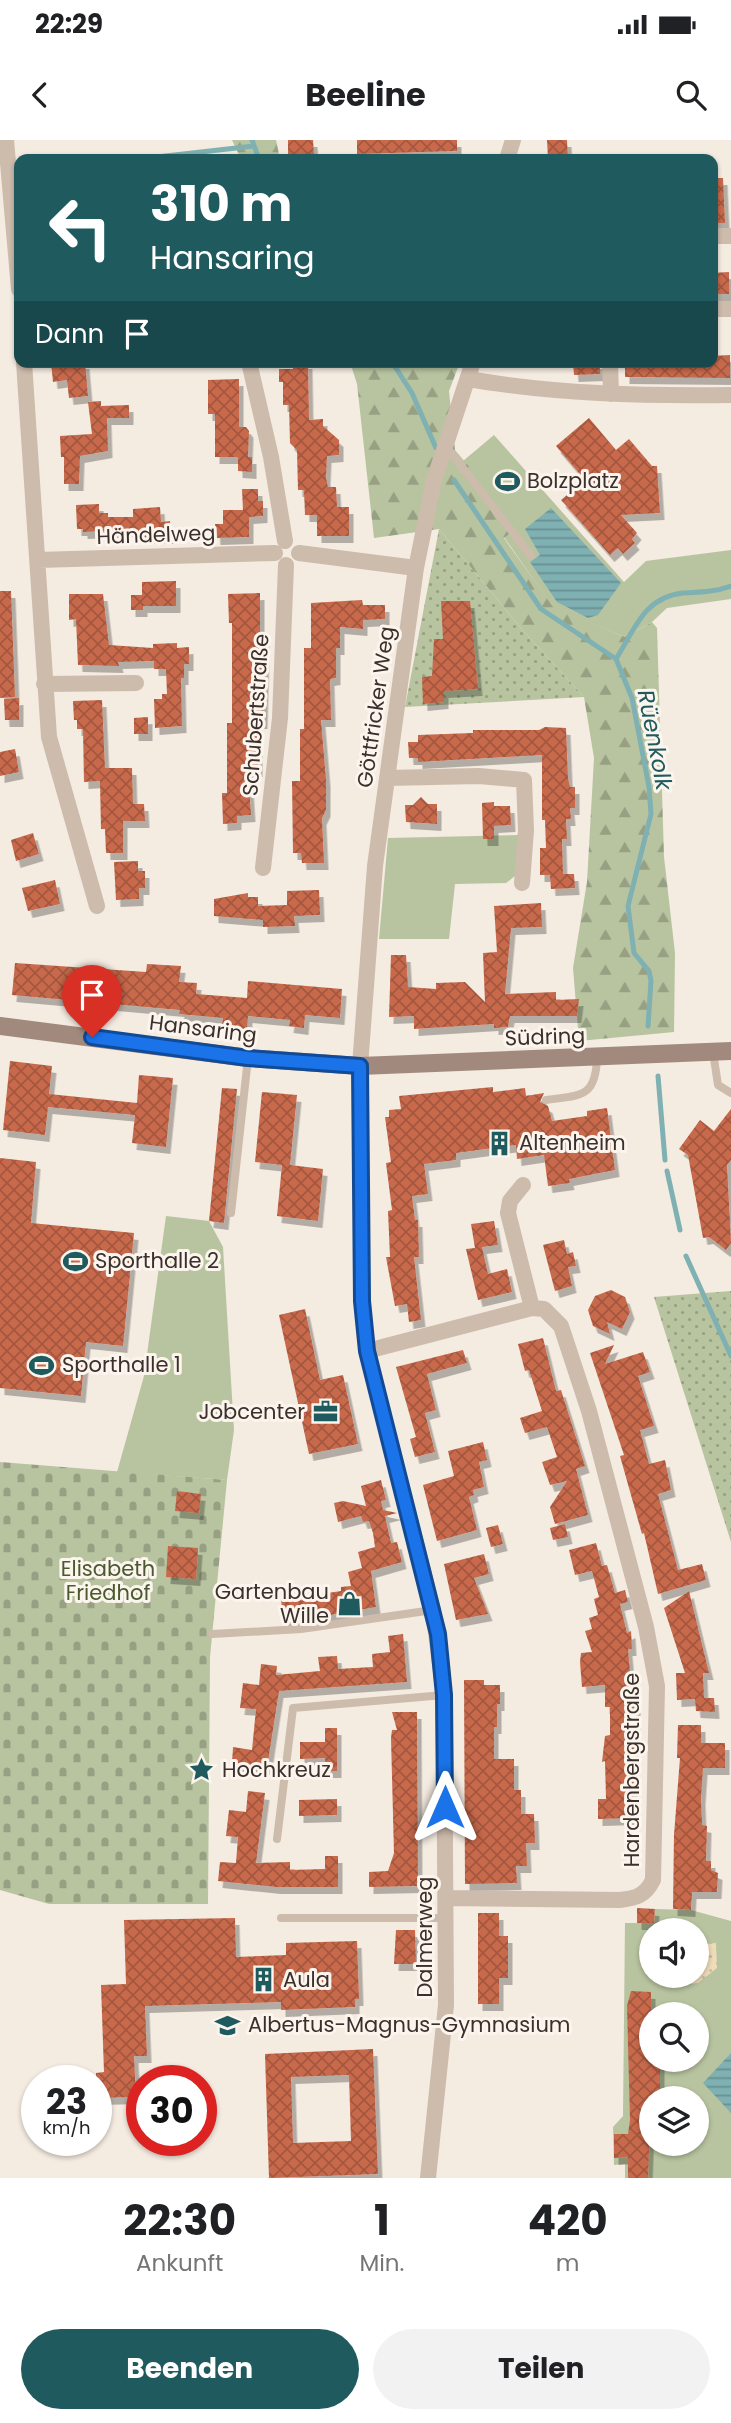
<!DOCTYPE html>
<html lang="de">
<head>
<meta charset="utf-8">
<style>
  body { margin:0; font-family:Poppins,sans-serif; background:#f2f2f2; color:#202124; height:100vh; display:flex; flex-direction:column; font-size:26px; white-space:nowrap }
  * { box-sizing:border-box; margin:0 }
  p { font-size:23px; color:#757577 }
  .icon { flex:none; width:38px; height:38px; fill:none; stroke:currentColor; stroke-width:2; stroke-linecap:round; stroke-linejoin:round }
  .map { position:relative; height:2038px; overflow:hidden }
  .side { display:flex; flex-direction:column; background:#fff; flex:1 }
  .side>* { flex:none }
  .guide { position:absolute; left:14px; top:14px; width:704px; height:214px; border-radius:14px; box-shadow:0 2px 5px #0004; background:#1f5a5e; color:#fff; overflow:hidden }
  .fabs { position:absolute; left:639px; top:1778px; display:grid; gap:14px }
  .fabs a { display:grid; place-items:center; width:70px; height:70px; border-radius:50%; background:#fff; box-shadow:0 2px 5px #0004; font-size:35px }
  .speed { position:absolute; left:21px; top:1925px; display:flex; gap:14px; font-size:35px; font-weight:700; text-align:center }
  .speed>* { display:grid; place-content:center; width:91px; height:91px; border-radius:50%; background:#fff; box-shadow:0 2px 5px #0004; line-height:1 }
  .speed small { font-size:18px; font-weight:400 }
  .speed .limit { border:10px solid #d22; background:#fff; color:#111 }
  .pin { position:absolute; display:grid; place-items:center; width:60px; height:60px; color:#fff; margin:-72px -30px; border-radius:50% 50% 50% 0; rotate:-45deg; box-shadow:0 0 7px #0007 }
  .pin .icon { rotate:45deg }
  .me { position:absolute; width:77px; margin:-38px; rotate:0deg; stroke-linejoin:round; filter:drop-shadow(0 0 5px #0008) }
  .turn { display:flex; align-items:center; gap:24px; height:147px; padding:0 21px; font-size:32px }
  .turn .icon { width:91px; height:91px; stroke-width:2.5 }
  .turn b { display:block; font-size:49px; line-height:60px }
  .then { display:flex; align-items:center; height:66px; padding:0 21px; background:#0003; gap:14px; font-size:26px }
  .eta { display:flex; justify-content:space-evenly; align-items:center; height:119px; text-align:center }
  .eta b { font-size:42px; font-weight:700; line-height:49px }
  .primary-button { display:flex; gap:14px; margin-top:auto; padding:14px 21px }
  .primary-button a { flex:1; height:80px; border-radius:42px; background:#1f5a5e; color:#fff; font-size:28px; font-weight:700; line-height:80px; text-align:center }
  .primary-button a+a { background:#f2f2f2; color:#202124 }
  .status { display:flex; justify-content:space-between; align-items:center; height:49px; padding:0 35px; background:#fff; direction:ltr }
  .status svg { height:19px; fill:currentColor }
  header { display:flex; justify-content:space-between; align-items:center; height:91px; padding:0 21px; background:#fff; font-size:32px; font-weight:700 }
  .map>svg:first-child { display:block }
  .grass { fill:#b8c4a0; fill-rule:evenodd }
  .forest { fill:url(#forest-firs) }
  .sand { fill:url(#sand-dots) }
  .cemetery { fill:url(#cemetery-stones) }
  .park { fill:url(#park-dots) }
  .water { fill:url(#water-rules) }
  .lines { fill:none; stroke-linecap:round; stroke-linejoin:round }
  .stream { stroke:#7fb0b2; stroke-width:5 }
  .building { fill:url(#building-cross-hatch); fill-rule:evenodd; filter:url(#shadow) }
  .lane { stroke:#cdbbac; stroke-width:8 }
  .street { stroke:#cdbbac; stroke-width:16 }
  .secondary { stroke:#a18a7d; stroke-width:18 }
  .route-casing { stroke:#114b97; stroke-width:18 }
  .route { stroke:#1a73e8; stroke-width:12 }
  .labels { text-anchor:middle; stroke-width:6; stroke-linejoin:round; paint-order:stroke }
  .poi-label { font-size:21px; fill:#3b302b; stroke:#fbf5ee; text-anchor:start }
  .street-label { font-size:21px; fill:#3b302b; stroke:#fbf5ee }
  .park-label { font-size:21px; fill:#4a5a2e; stroke:#fbf5ee }
  .water-label { font-size:23px; font-style:italic; fill:#1f5a5e; stroke:#fbf5ee }
</style>
</head>
<body>
<div class="status"><b>22:29</b><svg viewBox="0 0 49 12"><path d="M0 12V9h3v3zM5 12V6h3v6zM10 12V3h3v9zM15 12V0h3v12zM26 1h20v11H26zM47 4h2v5h-2z"/></svg></div>
<header><svg class="icon" aria-label="back" viewBox="0 0 24 24"><path d="M15 5l-7 7 7 7"/></svg>Beeline<svg class="icon" aria-label="search" viewBox="0 0 24 24"><circle cx="10" cy="10" r="6"/><path d="M15 15l6 6"/></svg></header>
<div class="map">
<svg width="731" height="2038" viewBox="0 0 731 2038">
  <defs>
    <pattern id="forest-firs" width="22" height="20" patternUnits="userSpaceOnUse" patternTransform="scale(1.75)"><rect width="22" height="20" fill="#b8c4a0"/><path d="M5 1l3.5 6h-7zM16 11l3.5 6h-7z" fill="#97a083"/></pattern>
    <pattern id="sand-dots" width="8" height="8" patternUnits="userSpaceOnUse" patternTransform="scale(1.75)"><rect width="8" height="8" fill="#efdcb8"/><path d="M2 2h.1M6 6h.1" fill="none" stroke="#cebd9e" stroke-width="1.8" stroke-linecap="round"/></pattern>
    <pattern id="cemetery-stones" width="16" height="16" patternUnits="userSpaceOnUse" patternTransform="scale(1.75)"><rect width="16" height="16" fill="#b8c4a0"/><path d="M2 7V4a2 2 0 0 1 4 0v3zM10 15v-3a2 2 0 0 1 4 0v3z" fill="#97a083"/></pattern>
    <pattern id="park-dots" width="8" height="8" patternUnits="userSpaceOnUse" patternTransform="scale(1.75)"><rect width="8" height="8" fill="#b8c4a0"/><path d="M2 2h.1M6 6h.1" fill="none" stroke="#97a083" stroke-width="1.8" stroke-linecap="round"/></pattern>
    <pattern id="water-rules" width="6" height="5" patternUnits="userSpaceOnUse" patternTransform="scale(1.75)"><rect width="6" height="5" fill="#7fb0b2"/><path d="M0 2.5h6" fill="none" stroke="#699091"/></pattern>
    <pattern id="building-cross-hatch" width="8" height="8" patternUnits="userSpaceOnUse" patternTransform="scale(1.75)"><rect width="8" height="8" fill="#c8694b"/><path d="M0 0l8 8M0 8l8-8" fill="none" stroke="#a4573f"/></pattern>
    <filter id="shadow"><feDropShadow dx="4.5" dy="7" stdDeviation="0" flood-color="#0004"/></filter>
  </defs>
  <rect width="100%" height="100%" fill="#f4ebe1"/>
  <path class="grass" d="M494 295 624 442 646 421 731 410V459L667 468 652 482 625 497 553 468 504 397 513 391 463 321Z
    M520 695 515 736 506 743 455 744 449 799H379L388 698Z
    M166 1076 209 1081 223 1107 234 1290 227 1340 117 1332 144 1236Z
    M655 1769 691 1770 731 1781V2038H625V2024L614 2025 613 1987 623 1976 625 1783H654ZM651 1790H696V1836H651ZM651 1874H696V1920H651ZM651 1958H696V2004H651Z"/>
  <path class="forest" d="M232 0H276L280 19H241Z
    M350 222H460L449 251 455 310 519 386 504 398 553 467 625 497 652 482 657 488 664 717 675 813 674 892 579 901 573 828 587 742 594 618 584 557 525 493 439 389 374 398 357 244Z"/>
  <path class="sand" d="M716 1803 717 1828 698 1843 681 1845 680 1836H696L697 1805Z"/>
  <path class="cemetery" d="M0 1322 227 1340 210 1517 208 1764H49L0 1750Z"/>
  <path class="park" d="M439 389 525 493 584 557 405 567Z
    M731 1151V1402L654 1157Z"/>
  <path class="water" d="M551 368 621 443 598 475 588 478 557 462 530 422 540 415 525 389Z
    M731 1913V1973L703 1943Z"/>
  <g class="lines">
    <path class="stream" d="M252 0 259 19
      M139 19 254 6
      M392 222 412 253 436 308
      M454 340 541 469 616 519 632 558 649 647 651 674 628 766 634 813 649 831 651 841 648 886
      M616 519C635 489 644 457 683 453 700 452 715 452 731 446
      M658 936 665 1020
      M667 1031 680 1090
      M686 1116 731 1216"/>
  </g>
  <path class="building" d="M288 0H313L314 15 309 16V19L288 16Z
    M357 0H457V11L357 14Z
    M547 0H567L568 19H548Z
    M712 38H723L725 83H712Z
    M729 132V154H712V133Z
    M730 215V238L625 237V222H712V216Z
    M51 222H85L88 256 69 258 67 240 53 242Z
    M293 222H308L309 280 323 279V286L339 300V315L327 316 326 338 328 347H336L337 367H349V396H317V375H305L304 350H298L297 310 290 303 289 265H283V242H279V229H293Z
    M573 222H600V234L574 235Z
    M239 239V287H246L249 291 248 317H215V274H208V240Z
    M101 261V266L129 265V278H107L108 311 80 316 79 344H64V317H61L60 296 92 294 88 262Z
    M589 278 616 310 629 299 652 326H657L660 373 621 375 637 393 632 399 635 403 623 414 618 408 610 415 561 360 585 340 556 306Z
    M238 317H252V332L238 331Z
    M242 349H258V361H263V376L249 377V397L216 398 215 384H223V370H243Z
    M99 364V373H108V377H133V369L160 367 161 382 170 381 171 397H134L133 390 83 392V389H77L76 365Z
    M176 441V466H143V470H131V455H142V442Z
    M0 451H11L15 557 0 558Z
    M260 453V496H264L265 503 263 582H258V630H248L251 675 237 676V683L223 684 222 653H227V583H232V483H229L228 454Z
    M69 454H103L109 505 153 508V504L177 503V508L189 507V524H184V538H181L182 586 155 588 154 559H162V554H167L166 529H154V521L118 522 119 526 78 525 76 479 69 480Z
    M362 460 363 465H385V479L363 480V489L340 487V508H336V538L330 539 331 580H321L326 640V670L322 678 324 723H302L301 713H293L292 641H300V589H304V508H311V463Z
    M441 461H470L478 549 444 551V562L423 564 422 537 432 536 434 499H443Z
    M19 558V580H5L4 559Z
    M102 560 105 628H132L133 664H144L145 681H123V713H106L105 689H101L100 641 84 642 83 589H77V580H74L73 561Z
    M148 577V594H134V578Z
    M545 587 566 588 568 638 570 647H575V668H570L571 679H566L567 699H562L563 734H574L575 748 551 749 550 735H540V708H546L545 680H542V615L418 622V618H409L408 602H418V595L473 593V590H539Z
    M15 609 19 632 0 636V612Z
    M421 657 428 664H437V684L406 682 405 665H413Z
    M494 662V666H510L511 685 494 686V699H483L482 663Z
    M33 693 39 714 16 721 11 700Z
    M138 721V731H145V748H139V759L116 760 114 722Z
    M55 740 60 764 28 771 22 748Z
    M319 750 320 775 294 776 295 786 263 787V780L214 776V759L248 753V757H258V766L287 765V751Z
    M541 763 542 787 511 788 505 854 556 852V860L579 859 577 876H510L508 887 494 888V884L414 889V876L389 877 391 815H406L408 847 436 849V843L465 842 485 862 483 813 497 812 494 766Z
    M15 823 146 832 147 824 181 826 179 842 197 843 196 854 247 858 248 841 342 849 340 878 305 875 304 888 289 886 290 880 248 876 247 890 222 885 223 878 179 874 180 870 12 855Z
    M10 921 52 926 49 954 137 963 139 935 173 938 166 1007 132 1003 135 975 48 967 45 995 3 990Z
    M493 947V952L525 948 526 956 544 953 540 962 548 966 552 981 587 976V971L607 968 615 1030 569 1039 570 1043 548 1046 544 1015 517 1019 516 1005 456 1013V1020L424 1024 428 1054 412 1056 415 1080H418L419 1117H414L421 1180 409 1182 407 1164 395 1166 386 1117H390L388 1071 392 1070 386 1023 391 1022 385 977H389V970L401 969 399 956Z
    M222 948 237 949 224 1083 209 1081Z
    M262 952 297 955 290 1025 323 1029 318 1081 277 1076 282 1025 255 1022Z
    M731 969V1020L727 1025 731 1103 726 1110 709 1097 703 1098 688 1015 679 1009 700 980 714 991Z
    M0 1018 36 1022 31 1083 134 1093 123 1206 86 1202 81 1256 0 1248Z
    M494 1081 498 1105 482 1107 488 1134 507 1129 512 1152 478 1160 466 1109 475 1108 471 1084Z
    M564 1100 567 1114 573 1112 576 1126 568 1127 572 1146 555 1151 543 1105Z
    M611 1150 625 1157 630 1172 622 1189 607 1182 610 1194 593 1186 588 1170 595 1156Z
    M305 1169 320 1240 343 1235 358 1304 309 1314 279 1175Z
    M543 1198 556 1251 561 1250 585 1326 576 1329 588 1375 555 1384 550 1367 567 1341 550 1345 542 1322 557 1317 547 1287 525 1293 520 1278 542 1271 529 1230 525 1231 518 1204Z
    M614 1205 605 1224 643 1212 650 1232 638 1236 654 1286 640 1290 649 1324 665 1320 671 1350 658 1354 678 1430 702 1424 706 1440 658 1454 644 1393 642 1394 620 1316 624 1315 590 1213Z
    M463 1210 467 1223 427 1234 436 1270 425 1273 435 1312 415 1317 410 1299 416 1297 396 1227Z
    M483 1302 487 1320 479 1322 484 1347 473 1350 474 1355 469 1357 477 1390 437 1401 423 1345 454 1336 448 1311Z
    M381 1340 386 1360 381 1361 383 1370 397 1373 385 1376 391 1403 397 1402 402 1422 371 1431 376 1467 284 1483 281 1460 341 1451V1447L351 1446 348 1432 362 1428 358 1412 375 1407 373 1393 369 1381 363 1382 361 1376 338 1382 334 1363 343 1361 366 1366 361 1346Z
    M177 1351 201 1354 199 1373 175 1371Z
    M565 1384 568 1397 553 1400 550 1388Z
    M498 1385 503 1404 491 1407 486 1388Z
    M596 1403 602 1426 607 1425 615 1453 625 1450 628 1462 620 1464 627 1493 631 1491 632 1509H628L633 1566H636L632 1678 598 1679V1659H606L605 1621 602 1622 605 1596 610 1595V1567H605V1545L582 1547 580 1522 581 1513 592 1512 585 1491 592 1489 589 1478 598 1475 594 1459 599 1457 592 1431 575 1435 569 1410Z
    M168 1406 198 1408 196 1439 166 1437Z
    M484 1414 489 1434 474 1438 488 1474 456 1480 444 1424Z
    M689 1451 709 1533H703L704 1558H714L715 1572 696 1571 695 1559 677 1560 676 1533H685L664 1468Z
    M403 1494 407 1542 279 1551 267 1628 232 1624 233 1607 252 1610 256 1569 240 1568 241 1560 243 1543 259 1545 261 1524 277 1526 276 1535 320 1531 318 1517 337 1516 338 1529 373 1527 372 1514 390 1512 388 1496Z
    M464 1540H484V1545H500V1564H497V1587H494V1619H514V1650H521V1674H534L535 1703H526L527 1726H516L517 1743 465 1744Z
    M392 1572H417L418 1746 369 1747V1732L388 1731 394 1713 391 1598 392 1590H397Z
    M678 1585H701V1603H725V1628H703L701 1658 702 1685 707 1686 706 1721H711V1730L718 1733 717 1752H692L691 1770 673 1769 674 1695 680 1618H677Z
    M325 1588H337V1631H326L325 1618 300 1619V1602H325Z
    M248 1651 265 1653 256 1723 290 1722V1730L325 1729V1716H338V1747H276L218 1741 220 1722 236 1723 238 1697 226 1696 229 1670 246 1672Z
    M337 1659V1675L299 1676V1660Z
    M637 1768 655 1769 654 1783H637Z
    M478 1773H499V1796H508V1838H499V1864H478Z
    M235 1778 236 1817 286 1815V1803L357 1801 359 1859H355V1867L281 1870V1862L145 1866 147 1916H134L136 1957 96 1958V1933L104 1932 101 1845 126 1844 124 1780Z
    M396 1790H415L416 1824H394Z
    M631 1851 651 1852V1920H660V1958H651L648 2038H628V2017L614 2018V1994H628L630 1980 627 1866Z
    M373 1909 378 2034 269 2038 265 1914ZM349 1935 351 2001 293 2003 291 1937Z"/>
  <g class="lines">
    <path class="lane" d="M445 305 531 416
      M713 912 718 945 731 953
      M546 960C581 955 596 958 597 917
      M231 1073 248 918
      M212 1494 301 1489 433 1470
      M277 1699 293 1568 444 1555
      M281 1778H446"/>
    <path class="street" d="M6 0 19 149
      M507 19 513 0
      M712 96H731
      M712 169H731
      M24 222 49 597 97 766
      M249 222 271 317 285 401
      M610 222 611 254
      M468 239C555 254 642 256 731 255
      M299 413 416 428
      M38 420 275 413
      M44 544 136 543
      M387 638 479 636 524 640 526 690 522 743
      M263 728 280 578 286 425
      M523 1045 510 1061 508 1073 532 1168
      M367 1211 532 1168 544 1169 561 1186 589 1271 646 1487 657 1546 653 1740C645 1756 636 1758 620 1760L446 1758
      M428 2038 446 1865 444 1555 433 1470 367 1211 362 1161 360 926 375 726 416 428 434 340 473 222"/>
    <path class="secondary" d="M0 886 248 918 360 926 731 911"/>
  </g>
  <g class="lines">
    <defs>
      <path id="route" d="M92 897 248 918 360 926 362 1161 367 1211 438 1494 444 1555 445 1667"/>
    </defs>
    <use href="#route" class="route-casing"/>
    <use href="#route" class="route"/>
  </g>
  <defs>
    <symbol id="stadium-bare" viewBox="-9 -9 18 18"><path d="M0-5a6.5 5 0 1 0 0 10a6.5 5 0 1 0 0-10ZM-3.5-1.8h7v3.6h-7Z" fill="#1f5a5e" stroke="#fbf5ee" stroke-width="2.5" paint-order="stroke"/></symbol>
    <symbol id="building-bare" viewBox="-9 -9 18 18"><path d="M-4-6H4V6H1V3H-1V6H-4ZM-2.5-4.3h1.7v1.8h-1.7ZM.8-4.3h1.7v1.8H.8ZM-2.5-1h1.7V.8h-1.7ZM.8-1h1.7V.8H.8Z" fill="#1f5a5e" stroke="#fbf5ee" stroke-width="2.5" paint-order="stroke"/></symbol>
    <symbol id="office-bare" viewBox="-9 -9 18 18"><path d="M-6-3h4V-5.5h4V-3h4V5H-6ZM-1-4.5V-3h2v-1.5ZM-6 0V1H6V0Z" fill="#1f5a5e" stroke="#fbf5ee" stroke-width="2.5" paint-order="stroke"/></symbol>
    <symbol id="shop-bare" viewBox="-9 -9 18 18"><path d="M-5-2.5h2.3a2.7 3.5 0 0 1 5.4 0H5L5.5 6h-11ZM-1.5-2.5h3a1.5 2.3 0 0 0-3 0Z" fill="#1f5a5e" stroke="#fbf5ee" stroke-width="2.5" paint-order="stroke"/></symbol>
    <symbol id="sight-bare" viewBox="-9 -9 18 18"><path d="M0-6L1.8-2.2L6-1.7L2.9 1.2L3.7 5.4L0 3.3L-3.7 5.4L-2.9 1.2L-6-1.7L-1.8-2.2Z" fill="#1f5a5e" stroke="#fbf5ee" stroke-width="2.5" paint-order="stroke"/></symbol>
    <symbol id="school-bare" viewBox="-9 -9 18 18"><path d="M0-5L7-2L0 1L-7-2ZM-4 1L0 2.5L4 1V4Q0 6-4 4Z" fill="#1f5a5e" stroke="#fbf5ee" stroke-width="2.5" paint-order="stroke"/></symbol>
  </defs>
  <g fill-rule="evenodd">
    <use href="#stadium-bare" x="490" y="324" width="35" height="35"/>
    <use href="#building-bare" x="482" y="986" width="35" height="35"/>
    <use href="#stadium-bare" x="58" y="1104" width="35" height="35"/>
    <use href="#stadium-bare" x="24" y="1208" width="35" height="35"/>
    <use href="#office-bare" x="308" y="1254" width="35" height="35"/>
    <use href="#shop-bare" x="332" y="1446" width="35" height="35"/>
    <use href="#sight-bare" x="184" y="1612" width="35" height="35"/>
    <use href="#building-bare" x="246" y="1822" width="35" height="35"/>
    <use href="#school-bare" x="210" y="1868" width="35" height="35"/>
  </g>
  <g class="labels">
    <g class="poi-label">
      <text x="527" y="348">Bolzplatz</text>
      <text x="519" y="1010">Altenheim</text>
      <text x="95" y="1128">Sporthalle 2</text>
      <text x="62" y="1232">Sporthalle 1</text>
      <text x="305" y="1279" text-anchor="end">Jobcenter</text>
      <text x="329" y="1459" text-anchor="end">Gartenbau<tspan x="329" dy="24">Wille</tspan></text>
      <text x="222" y="1637">Hochkreuz</text>
      <text x="283" y="1847">Aula</text>
      <text x="248" y="1892">Albertus-Magnus-Gymnasium</text>
    </g>
    <g class="street-label">
      <text transform="translate(156 395) rotate(-2)" y="7">Händelweg</text>
      <text transform="translate(376 567) rotate(-82)" y="7">Göttfricker Weg</text>
      <text transform="translate(256 575) rotate(-86)" y="7">Schubertstraße</text>
      <text transform="translate(203 889) rotate(7)" y="7">Hansaring</text>
      <text transform="translate(545 897) rotate(-2)" y="7">Südring</text>
      <text transform="translate(632 1630) rotate(-90)" y="7">Hardenbergstraße</text>
      <text transform="translate(425 1797) rotate(-90)" y="7">Dalmerweg</text>
    </g>
    <g class="park-label">
      <text x="108" y="1436">Elisabeth<tspan x="108" dy="24">Friedhof</tspan></text>
    </g>
    <g class="water-label">
      <text transform="translate(655 600) rotate(79)" y="8">Rüenkolk</text>
    </g>
  </g>
</svg>
<div class="fabs">
<a><svg class="icon" aria-label="sound" viewBox="0 0 24 24"><path d="M4 9h4l5-4v14l-5-4H4zM17 9q2 3 0 6"/></svg></a>
<a><svg class="icon" aria-label="search" viewBox="0 0 24 24"><circle cx="10" cy="10" r="6"/><path d="M15 15l6 6"/></svg></a>
<a><svg class="icon" aria-label="layers" viewBox="0 0 24 24"><path d="M12 4l9 5-9 5-9-5zM3 14l9 5 9-5"/></svg></a>
</div>
<div class="speed"><div>23<small>km/h</small></div><div class="limit">30</div></div>
<div class="pin" style="left:92px;top:897px;background:#d93025"><svg class="icon" aria-label="arrive" viewBox="0 0 24 24"><path d="M6 21V4h12l-3 4 3 4H6"/></svg></div>
<svg class="me" style="left:445px;top:1667px" viewBox="-20 -20 40 40"><path d="M0-17L14 15 0 8-14 15z" fill="#1a73e8" stroke="#fff" stroke-width="4"/></svg>
<div class="guide">
<div class="turn"><svg class="icon" aria-label="left" viewBox="0 0 24 24"><path d="M17 20v-9H6M10 6l-5 5 5 5"/></svg><div><b>310 m</b>Hansaring</div></div>
<div class="then">Dann<svg class="icon" aria-label="arrive" viewBox="0 0 24 24"><path d="M6 21V4h12l-3 4 3 4H6"/></svg></div>
</div>
</div>
<section class="side">
<div class="eta">
<div><b>22:30</b><p>Ankunft</p></div>
<div><b>1</b><p>Min.</p></div>
<div><b>420</b><p>m</p></div>
</div>
<div class="primary-button"><a>Beenden</a><a>Teilen</a></div>
</section>
</body>
</html>
